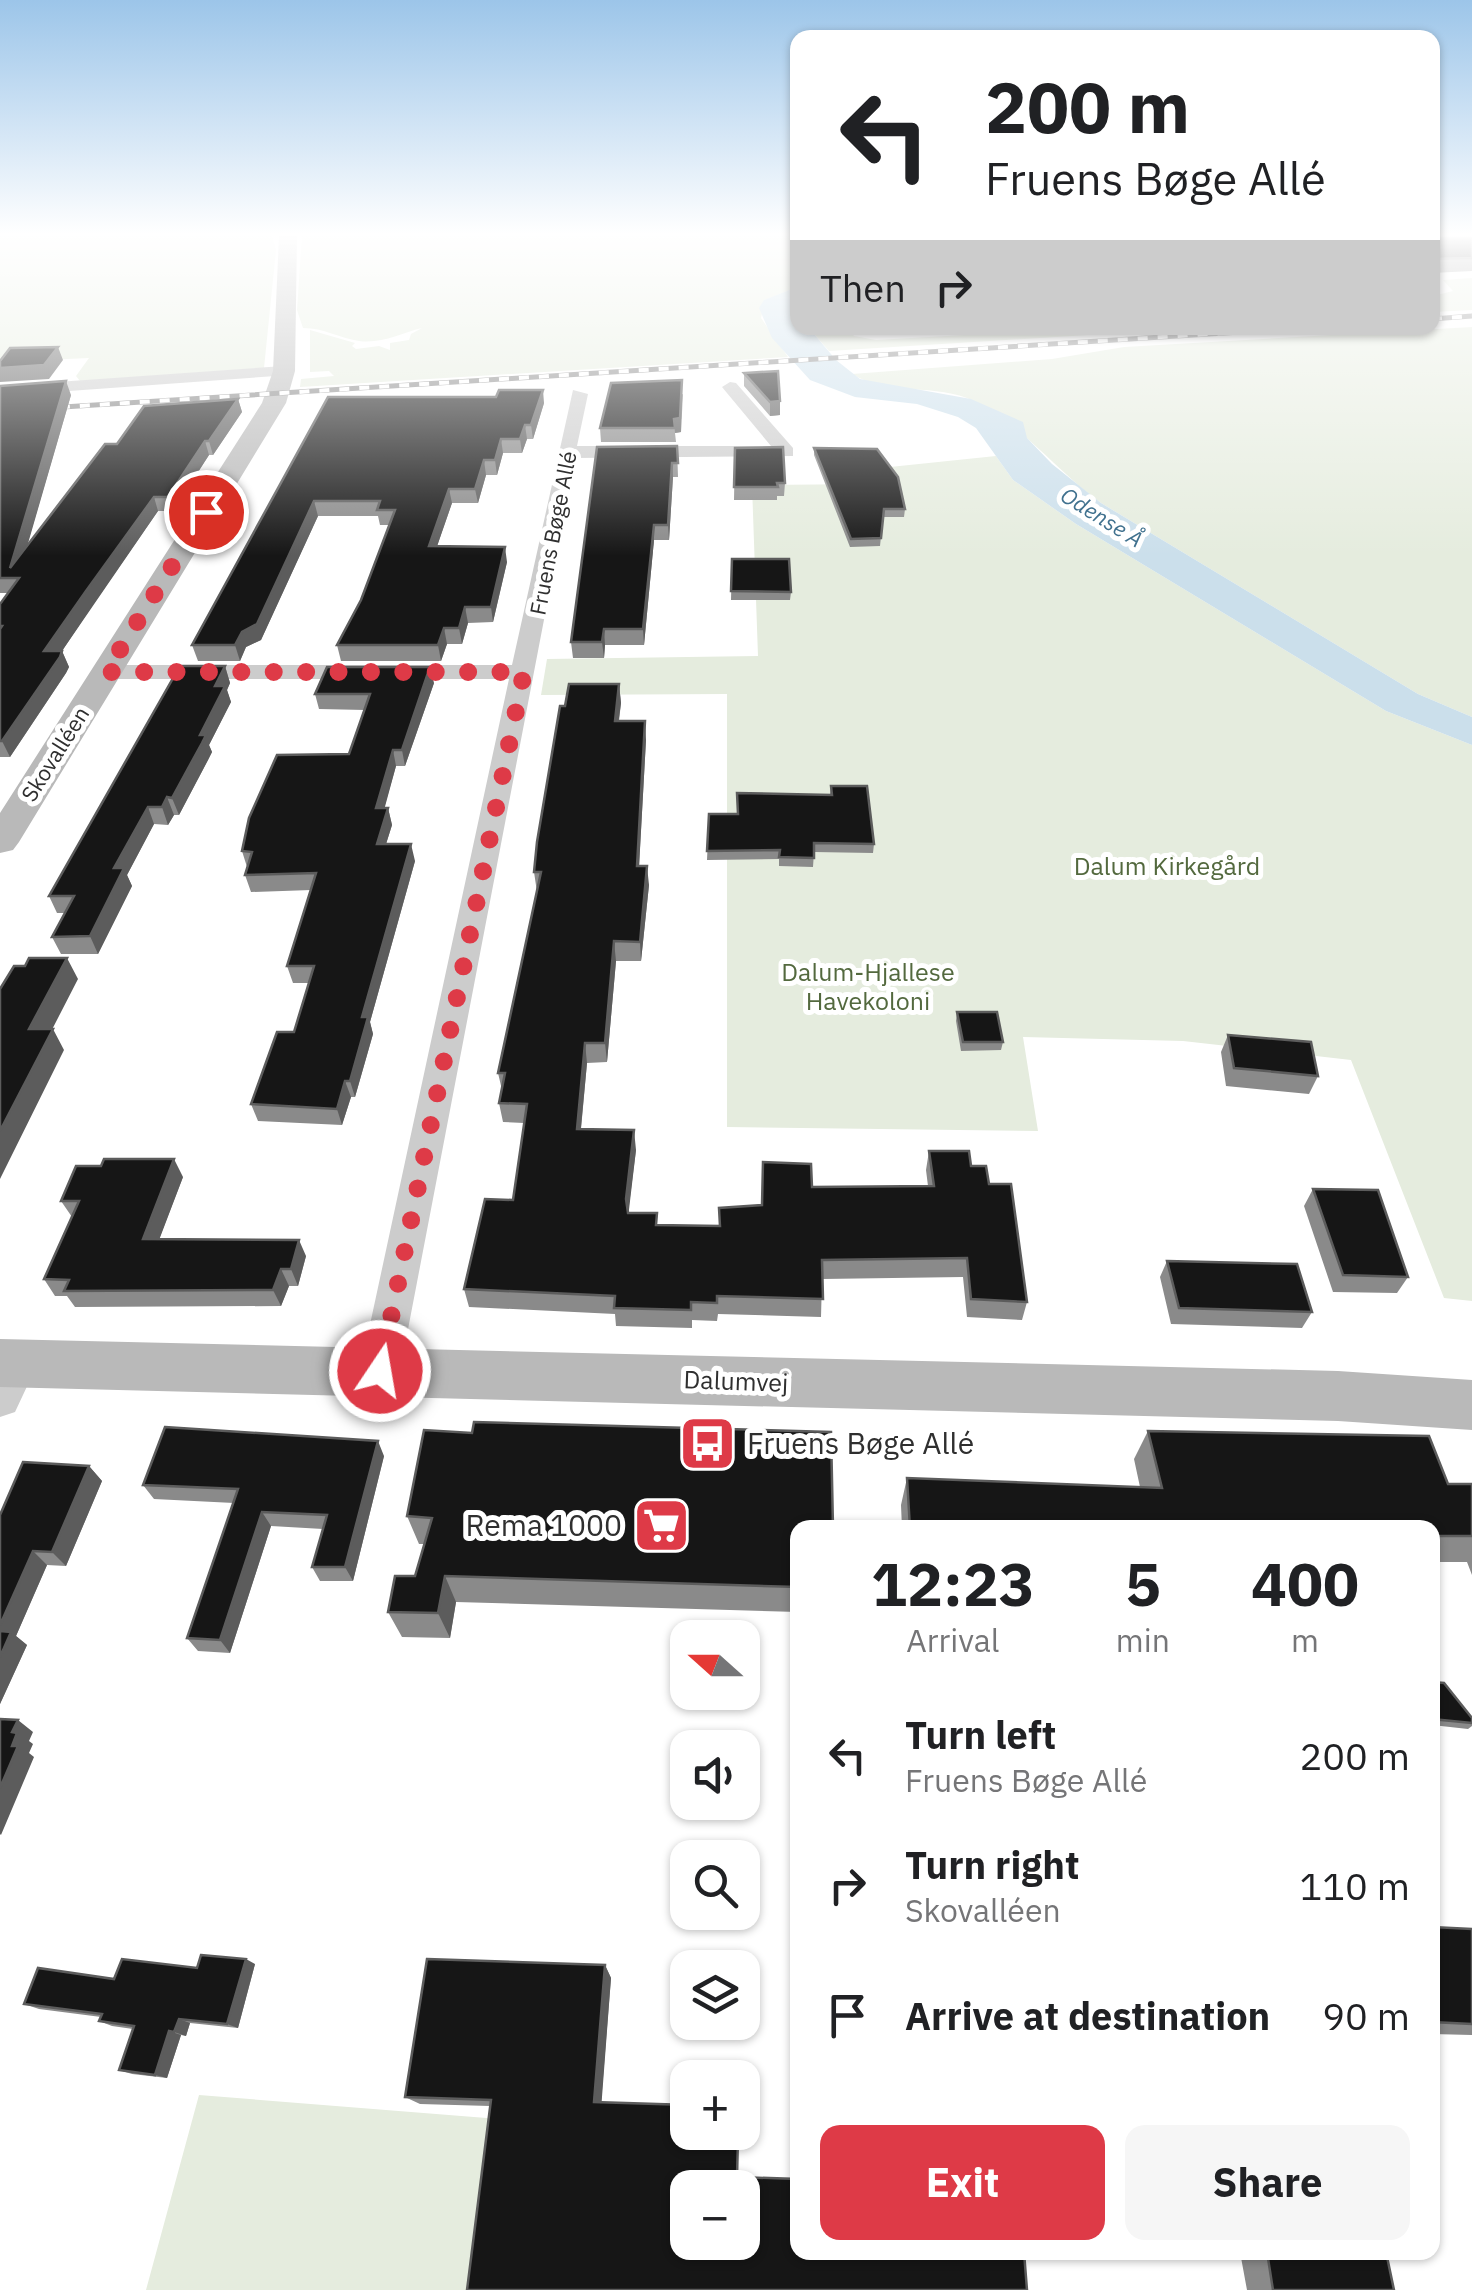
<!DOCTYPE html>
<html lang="en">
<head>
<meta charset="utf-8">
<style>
  body { margin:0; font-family:"IBM Plex Sans",sans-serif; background:#f6f6f6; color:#202124; height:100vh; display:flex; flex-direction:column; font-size:38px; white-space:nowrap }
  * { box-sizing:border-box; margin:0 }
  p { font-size:32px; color:#757577 }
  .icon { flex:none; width:55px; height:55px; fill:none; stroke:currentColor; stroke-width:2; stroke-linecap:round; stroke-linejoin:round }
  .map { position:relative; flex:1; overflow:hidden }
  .details { position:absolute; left:790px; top:1520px; width:650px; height:740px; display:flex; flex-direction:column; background:#fff; border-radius:20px; box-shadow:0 2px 8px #0004 }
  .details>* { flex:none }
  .hud { position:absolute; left:790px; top:30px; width:650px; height:305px; border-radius:20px; box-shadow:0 2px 8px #0004; background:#fff; color:#202124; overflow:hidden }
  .needle { width:65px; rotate:291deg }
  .buttons { position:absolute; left:670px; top:1620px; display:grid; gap:20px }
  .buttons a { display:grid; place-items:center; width:90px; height:90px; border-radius:20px; background:#fff; box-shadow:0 2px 8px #0004; font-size:50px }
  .pin { position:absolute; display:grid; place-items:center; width:85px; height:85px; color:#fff; margin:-42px; border:5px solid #fff; border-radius:50%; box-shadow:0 2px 10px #0007 }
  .me { position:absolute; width:110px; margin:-55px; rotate:12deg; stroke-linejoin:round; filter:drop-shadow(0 0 8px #0008) }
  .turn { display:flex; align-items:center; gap:35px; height:210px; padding:0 30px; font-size:45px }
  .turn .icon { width:130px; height:130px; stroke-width:2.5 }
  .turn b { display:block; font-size:70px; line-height:85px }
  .then { display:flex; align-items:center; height:95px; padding:0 30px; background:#0003; gap:20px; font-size:38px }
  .eta { display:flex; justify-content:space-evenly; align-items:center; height:170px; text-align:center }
  .eta b { font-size:60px; font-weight:800; line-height:70px }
  .cta { display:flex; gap:20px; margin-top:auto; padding:20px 30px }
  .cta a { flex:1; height:115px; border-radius:20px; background:#de3a47; color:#fff; font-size:40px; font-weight:800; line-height:115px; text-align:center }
  .cta a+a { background:#f6f6f6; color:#202124 }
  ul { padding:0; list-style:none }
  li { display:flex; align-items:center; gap:30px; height:130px; padding:0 30px }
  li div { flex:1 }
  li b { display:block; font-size:38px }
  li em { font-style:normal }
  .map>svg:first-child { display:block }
  .green { fill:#e5ecde }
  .water { fill:#cbdfeb }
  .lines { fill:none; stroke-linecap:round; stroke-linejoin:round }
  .street { fill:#ccc; fill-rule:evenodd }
  .secondary { fill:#b9b9b9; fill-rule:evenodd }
  .rail-casing { stroke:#848484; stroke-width:5 }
  .rail { stroke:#fff; stroke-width:4; stroke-dasharray:10; stroke-linecap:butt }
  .wall { fill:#8a8a8a }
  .shaded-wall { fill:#5c5c5c }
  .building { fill:#161616; stroke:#5c5c5c; stroke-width:2.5; fill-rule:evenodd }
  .route { stroke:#de3a47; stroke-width:18; stroke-dasharray:0 32.4 }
  .labels { text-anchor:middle; stroke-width:10; stroke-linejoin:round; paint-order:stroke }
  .far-water-label { font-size:22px; font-style:italic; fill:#40718e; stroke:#fff }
  .far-street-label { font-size:22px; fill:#2f2f2f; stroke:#fff }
  .park-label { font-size:25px; fill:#53693e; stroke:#fff }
  .street-label { font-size:25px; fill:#2f2f2f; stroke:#fff }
  .near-poi-label { font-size:30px; fill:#2f2f2f; stroke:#fff; text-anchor:start }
</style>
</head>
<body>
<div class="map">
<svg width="1472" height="2290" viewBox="0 0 1472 2290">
  <rect width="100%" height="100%" fill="#fff"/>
  <path class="green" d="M0 236H272L276 250 264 368 80 381 76 376 89 358 0 362Z
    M302 236H797V287L765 300 761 318 788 357 300 387 301 379 334 376 329 371 310 372V330L355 343 352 346 356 349 379 346 390 350V343L409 340 411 334 422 328C401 333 382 344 359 341 339 338 324 328 303 328L297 310Z
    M1472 278V310L1433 312V296L1453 291 1443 280Z
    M1472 327V717L1418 694 1101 503C1057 472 1023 425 974 401 937 383 887 396 852 374L1052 359 1124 347Z
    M809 328H848L854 336 876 340 1087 328H1199L829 351Z
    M996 456 1013 480 1076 524 1386 711 1472 745V1301L1444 1298 1351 1060 1183 1041 1023 1037 1038 1131 727 1127V694L541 695 547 659 758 656 752 485 871 484 861 470Z
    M199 2095 499 2119 475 2290H146Z"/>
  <path class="water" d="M797 287 798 328H809L836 360 860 379 971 399 1023 422 1027 438 1052 464 1101 503 1418 694 1472 717V745L1386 711 1076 524 1013 480 976 428 958 417 917 404 855 397 810 380 772 338 759 308 764 300Z"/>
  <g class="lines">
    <path class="street" d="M284 366 290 367V375L0 396V386Z
      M730 382 736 383 793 448V456L575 458 400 1371 394 1383 380 1389 366 1383 360 1371 509 679H106L94 672 106 665H512L573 390 588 394 577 446H771L722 387Z
      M18 1346 32 1351 38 1363 15 1412 0 1417V1358L4 1351Z"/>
    <path class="secondary" d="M279 236H297L295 371 286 403 19 842 13 850 0 853V813L262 403 273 371Z
      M0 1339 1338 1371 1472 1380V1430L1338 1421 0 1387Z"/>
    <defs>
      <path id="rail" d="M1432 319 1472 316
        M0 411 1303 328"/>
    </defs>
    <use href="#rail" class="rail-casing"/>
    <use href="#rail" class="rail"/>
  </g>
  <path class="wall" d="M1432 236 1436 238H1472V271L1432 273Z
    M744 373 780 401V415L770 416 744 386Z
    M0 386 71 395 27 545 117 444 238 399 242 412 213 455H209L173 511H158L92 606 62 651 69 667 66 673 10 757H0V604L8 593H0Z
    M683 394 681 432 675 433 676 442H601L600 428Z
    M328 397 544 403 533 439H527L522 453H503L497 475H486L478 503H452L437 546 507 562 493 622 468 623 462 644H447L441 661H341L337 645 361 600 390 525H380L378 516H318L261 640 246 647 240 661H198L192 645Z
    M677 446 678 477H673L669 540H654L644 645H605L604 658H573L571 642Z
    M735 448 785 483 784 496H777V500H734Z
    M814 448 905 509 904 517H883L880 546 850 547 814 455Z
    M732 559 791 592 790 600H731Z
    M225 666 230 683 227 690 231 702 209 745 212 752 208 760 179 815H174L168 825 154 824 127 875 132 886 98 954H61L52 937 65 913H57L49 896Z
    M434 683 405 766H396L384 808H388L392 825 386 844 415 861 370 1022 373 1034 355 1097H351L342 1125 258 1121 251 1104 294 1032 309 983H293L287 966 311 890 251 892 245 875 247 867 242 851 349 754 365 710 319 709 315 694Z
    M619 684 621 703 619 721 646 740 639 866 649 885 641 961H616L607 1062 587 1063 581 1129 636 1150 628 1213H657V1225L720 1226 719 1208 762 1205 812 1187 928 1186 926 1170 929 1151 971 1166 989 1184 1027 1302 1022 1320 967 1317 963 1277 822 1279 821 1317 718 1314 717 1321 692 1320V1328L616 1326 615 1314 469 1307 464 1289 513 1200 524 1123 503 1122 499 1103 502 1090 498 1073 537 892 534 872 565 706Z
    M831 786 874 844 873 853 814 852 813 867 779 866V859L707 860 709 814H737L830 795Z
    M957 1012 1003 1042 1001 1050 961 1051 956 1021Z
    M1228 1035 1318 1076 1309 1094 1226 1086 1221 1052Z
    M183 1177 159 1239 306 1256 298 1286H289L281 1306 75 1307 67 1296H55L44 1279 72 1217 61 1201Z
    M1313 1189 1408 1277 1397 1293 1333 1292 1304 1206Z
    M1167 1261 1312 1312 1302 1328 1171 1324 1160 1277Z
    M1148 1431 1448 1484H1472V1575L1467 1562H1432V1528H902L901 1505 907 1478 1140 1487 1134 1459Z
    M384 1456 353 1581H320L312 1567 323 1529 271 1526 230 1653 198 1651 187 1638 234 1503 154 1499 143 1485Z
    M89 1466 102 1481 66 1566 47 1565 16 1636 27 1645 0 1704V1515Z
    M407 1516 798 1528V1612L456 1602 450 1638 402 1637 388 1612 415 1576 424 1544H419Z
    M1432 1682 1472 1718V1726L1468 1729 1432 1725Z
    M1432 1927 1472 1929V2035L1432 2034Z
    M255 1964 238 2028 190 2023 186 2036 181 2035 167 2078 132 2074 119 2070 133 2029 112 2026 99 2021 101 2017 39 2009 24 2004 114 1979 197 1968Z
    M605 1965 611 1978 601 2103 690 2132V2136L737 2177 1027 2290 490 2106 420 2104 405 2097Z
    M1240 2252H1386L1394 2290H1247Z"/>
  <path class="shaded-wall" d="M58 347 63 360 49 379 0 382V368Z
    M682 380 681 432 675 433 674 419Z
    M66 381 71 395 18 578 10 568Z
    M543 390 544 403 533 439 531 425Z
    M238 399 242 412 213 455 209 441Z
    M780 401V415L770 416V402Z
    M525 425 527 439 522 453 520 439Z
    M501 439 503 453 497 475 495 460Z
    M205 441 209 455 173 511 168 497Z
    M484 460 486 475 478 503 475 489Z
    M672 463 673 477 669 540 668 525Z
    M449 489 452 503 432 561 429 546Z
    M154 497 158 511 51 667 44 651Z
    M314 501 318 516 261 640 246 647 240 661 235 645Z
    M654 525V540L644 645 643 629Z
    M505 547 507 562 493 622 491 607Z
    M465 607 468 623 462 644 459 628Z
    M444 628 447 644 441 661 438 645Z
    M604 629 605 645 604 658 602 642Z
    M62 651 69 667 66 673 10 757 2 741Z
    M225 666 230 683 227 690 231 702 209 745 212 752 208 760 179 815 172 798 215 686Z
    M430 667 434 683 405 766 402 750Z
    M619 684 621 703 616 740 615 721Z
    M645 721 646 740 638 886 637 866Z
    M393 750 396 766 380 825 376 808Z
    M167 797 174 815 168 825 162 807Z
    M148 807 154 824 127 875 132 886 98 954 90 936 114 868Z
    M388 808 392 825 381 860 377 844Z
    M411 844 415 861 370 1022 373 1034 355 1097 350 1081 362 1017Z
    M647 866 649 885 641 961 640 942Z
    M614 941 616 961 607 1062 605 1043Z
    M67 958 78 979 41 1051 29 1029Z
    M53 1029 64 1050 0 1179V1131Z
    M585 1043 587 1063 579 1148 577 1129Z
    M345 1081 351 1097 342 1125 337 1109Z
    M634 1130 636 1150 628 1218 626 1199Z
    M174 1159 183 1177 153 1256 143 1239Z
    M299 1240 306 1256 298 1286 291 1269Z
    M281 1269 289 1286 281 1306 273 1290Z
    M378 1441 384 1456 353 1581 345 1567Z
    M89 1466 102 1481 66 1566 52 1552Z
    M262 1512 271 1526 230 1653 220 1640Z
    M33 1551 47 1565 16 1636 27 1645 0 1704V1625Z
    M445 1576 456 1602 450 1638 438 1613Z
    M18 1720 33 1732 29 1741 33 1744 29 1753 34 1757 1 1835 0 1834V1788L12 1732Z
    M246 1959 255 1964 238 2028 227 2024Z
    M605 1965 611 1978 601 2110 594 2102Z
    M179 2019 190 2023 186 2036 174 2032Z
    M169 2031 181 2035 167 2078 155 2075Z"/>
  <path class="building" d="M1432 236H1436V238H1472V258L1432 259Z
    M58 347 44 365 0 368V361L10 348Z
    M778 371 780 401 770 402 744 373Z
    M682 380 680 418 674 419 675 428H600L611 383Z
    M66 381 10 568 105 444H117L144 406 238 399 209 441H205L168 497H154L86 591 44 651H62L60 657 2 741H0V629L2 626H0V604L19 578H0V386Z
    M499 390H543L531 425H525L520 439H501L495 460H484L475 489H449L429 546 505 547 491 607H465L459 628H444L438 645H337L361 600 395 510H377L380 501H314L257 624 242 632 235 645H192L328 397H496Z
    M677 446 678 463H672L668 525H654L643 629H604L602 642H571L597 447Z
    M783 447 785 483H777L778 487H734L735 448Z
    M814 448 877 449 898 477 905 509H884L881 538 851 539Z
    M732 559H789L791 592 731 591Z
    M180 666H225L215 686H225L200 735H206L202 743 172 798 167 797 162 807H148L114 868H124L90 936 52 937 74 896H49Z
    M327 667H430L402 750H393L376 808H388L377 844H411L362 1017H368L350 1081H345L337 1109 251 1104 277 1032H294L314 966H287L316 873 245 875 252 852 242 851 249 818 277 755 349 754 370 694H315Z
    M569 684H619L615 721H645L637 866H647L640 942 614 941 605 1043H585L577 1129 634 1130 626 1199 628 1213H657L656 1225 720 1226 719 1208 762 1205 763 1162 811 1164 812 1187 934 1186 929 1151H969L971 1166H986L989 1184H1011L1027 1302 971 1299 967 1258 822 1260 823 1299 717 1296V1303L691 1302V1310L614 1308 615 1296 464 1289 485 1199 513 1200 527 1104 499 1103 505 1073H498L541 872H534L537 842 560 706H565Z
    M831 786H867L874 844 814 843V858L779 857 780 850 707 851 709 814H738L737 793 832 795Z
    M29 958H67L29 1029H53L0 1131V989L14 966H25Z
    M957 1012H997L1003 1042H963Z
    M1228 1035 1311 1042 1318 1076 1234 1068Z
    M104 1159H174L143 1239 299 1240 291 1269H281L273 1290 64 1291 69 1280 44 1279 79 1201H61L76 1166H101Z
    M1313 1189 1378 1190 1408 1277 1343 1275Z
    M1167 1261 1297 1264 1312 1312 1179 1308Z
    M474 1422 831 1432 833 1528H798V1587L445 1576 438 1613 388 1612 395 1576H415L432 1518 407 1516 424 1430 472 1433Z
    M165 1427 378 1441 345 1567H312L327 1515 262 1512 220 1640 187 1638 238 1489 143 1485Z
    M1148 1431 1429 1436 1448 1484H1472V1536H1432V1528H910L907 1478 1162 1488Z
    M23 1462 89 1466 52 1552 33 1551 0 1625V1515Z
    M0 1631 11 1632 0 1657Z
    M1432 1682 1444 1683 1472 1718V1723L1432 1719Z
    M0 1719 18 1720 12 1732 17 1733 12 1746H18L0 1788Z
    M1432 1927 1472 1929V2024L1432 2022Z
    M201 1955 246 1959 227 2024 179 2019 174 2032 169 2031 155 2075 119 2070 134 2026 99 2021 102 2014 24 2004 38 1968 114 1979 122 1959 197 1968Z
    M427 1959 605 1965 594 2102 688 2105 687 2136 738 2138 737 2177 798 2179V2252H1024L1027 2290H467L491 2100 405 2097ZM688 2188H742V2242H688Z
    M1267 2252H1386L1394 2290H1273Z"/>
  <linearGradient id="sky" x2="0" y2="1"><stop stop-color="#9cc5e9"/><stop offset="0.42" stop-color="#fff"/><stop offset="1" stop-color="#fff" stop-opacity="0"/></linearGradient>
  <rect width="1472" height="556" fill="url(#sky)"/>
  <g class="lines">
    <path class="route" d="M206 512 106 672H524L380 1371"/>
  </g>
  <defs>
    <symbol id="bus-square" viewBox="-11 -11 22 22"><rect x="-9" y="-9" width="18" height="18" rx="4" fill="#de3a47" stroke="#fff"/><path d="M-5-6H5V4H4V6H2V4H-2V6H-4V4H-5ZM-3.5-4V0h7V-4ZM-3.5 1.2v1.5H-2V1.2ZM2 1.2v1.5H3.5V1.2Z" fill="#fff"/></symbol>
    <symbol id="supermarket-square" viewBox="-11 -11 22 22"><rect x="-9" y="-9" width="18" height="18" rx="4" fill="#de3a47" stroke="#fff"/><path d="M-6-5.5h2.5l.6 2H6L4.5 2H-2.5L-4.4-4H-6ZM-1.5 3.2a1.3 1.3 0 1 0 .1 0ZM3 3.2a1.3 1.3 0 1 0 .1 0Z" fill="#fff"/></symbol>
  </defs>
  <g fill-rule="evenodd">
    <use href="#bus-square" x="676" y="1412" width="63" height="63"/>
    <use href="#supermarket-square" x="630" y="1494" width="63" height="63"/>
  </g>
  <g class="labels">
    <g class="far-water-label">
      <text transform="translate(1102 517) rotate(32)" y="8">Odense Å</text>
    </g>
    <g class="far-street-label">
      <text transform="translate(553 533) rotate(-79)" y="8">Fruens Bøge Allé</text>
      <text transform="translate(55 754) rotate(-58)" y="8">Skovalléen</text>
    </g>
    <g class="park-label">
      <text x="1167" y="875">Dalum Kirkegård</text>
      <text x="868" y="981">Dalum-Hjallese<tspan x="868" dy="29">Havekoloni</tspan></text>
    </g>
    <g class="street-label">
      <text transform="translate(736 1381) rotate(2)" y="9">Dalumvej</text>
    </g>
    <g class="near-poi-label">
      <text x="747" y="1454">Fruens Bøge Allé</text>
      <text x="622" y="1536" text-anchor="end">Rema 1000</text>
    </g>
  </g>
</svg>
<div class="buttons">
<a><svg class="needle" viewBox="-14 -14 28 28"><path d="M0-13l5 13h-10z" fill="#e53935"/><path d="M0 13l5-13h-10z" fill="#757577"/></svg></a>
<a><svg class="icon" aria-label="sound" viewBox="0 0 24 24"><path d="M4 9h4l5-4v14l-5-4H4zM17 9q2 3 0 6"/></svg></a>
<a><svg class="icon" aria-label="search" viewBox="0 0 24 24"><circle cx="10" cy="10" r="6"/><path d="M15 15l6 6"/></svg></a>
<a><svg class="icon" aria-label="layers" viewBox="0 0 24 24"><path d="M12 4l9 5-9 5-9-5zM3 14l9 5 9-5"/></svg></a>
<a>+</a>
<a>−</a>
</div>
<div class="pin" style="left:206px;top:512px;background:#d93025"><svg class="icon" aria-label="arrive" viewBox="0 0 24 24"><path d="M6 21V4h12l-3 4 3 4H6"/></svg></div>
<svg class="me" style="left:380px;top:1371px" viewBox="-20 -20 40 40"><circle r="17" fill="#de3a47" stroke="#fff" stroke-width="3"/><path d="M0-11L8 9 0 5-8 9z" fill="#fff"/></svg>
<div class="hud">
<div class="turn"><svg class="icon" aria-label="left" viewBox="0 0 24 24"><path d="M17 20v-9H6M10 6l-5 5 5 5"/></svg><div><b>200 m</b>Fruens Bøge Allé</div></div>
<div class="then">Then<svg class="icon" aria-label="right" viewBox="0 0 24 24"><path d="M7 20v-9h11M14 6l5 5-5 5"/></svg></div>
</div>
<section class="details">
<div class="eta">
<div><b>12:23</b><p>Arrival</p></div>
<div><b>5</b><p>min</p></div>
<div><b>400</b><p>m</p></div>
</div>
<ul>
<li><svg class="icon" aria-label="left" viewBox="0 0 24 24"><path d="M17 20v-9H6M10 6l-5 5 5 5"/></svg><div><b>Turn left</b><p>Fruens Bøge Allé</p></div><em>200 m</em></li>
<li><svg class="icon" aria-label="right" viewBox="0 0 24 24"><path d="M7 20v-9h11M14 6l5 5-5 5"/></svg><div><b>Turn right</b><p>Skovalléen</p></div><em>110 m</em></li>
<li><svg class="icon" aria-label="arrive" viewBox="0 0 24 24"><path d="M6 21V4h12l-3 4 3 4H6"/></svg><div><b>Arrive at destination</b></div><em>90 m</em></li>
</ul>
<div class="cta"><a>Exit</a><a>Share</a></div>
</section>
</div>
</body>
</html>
